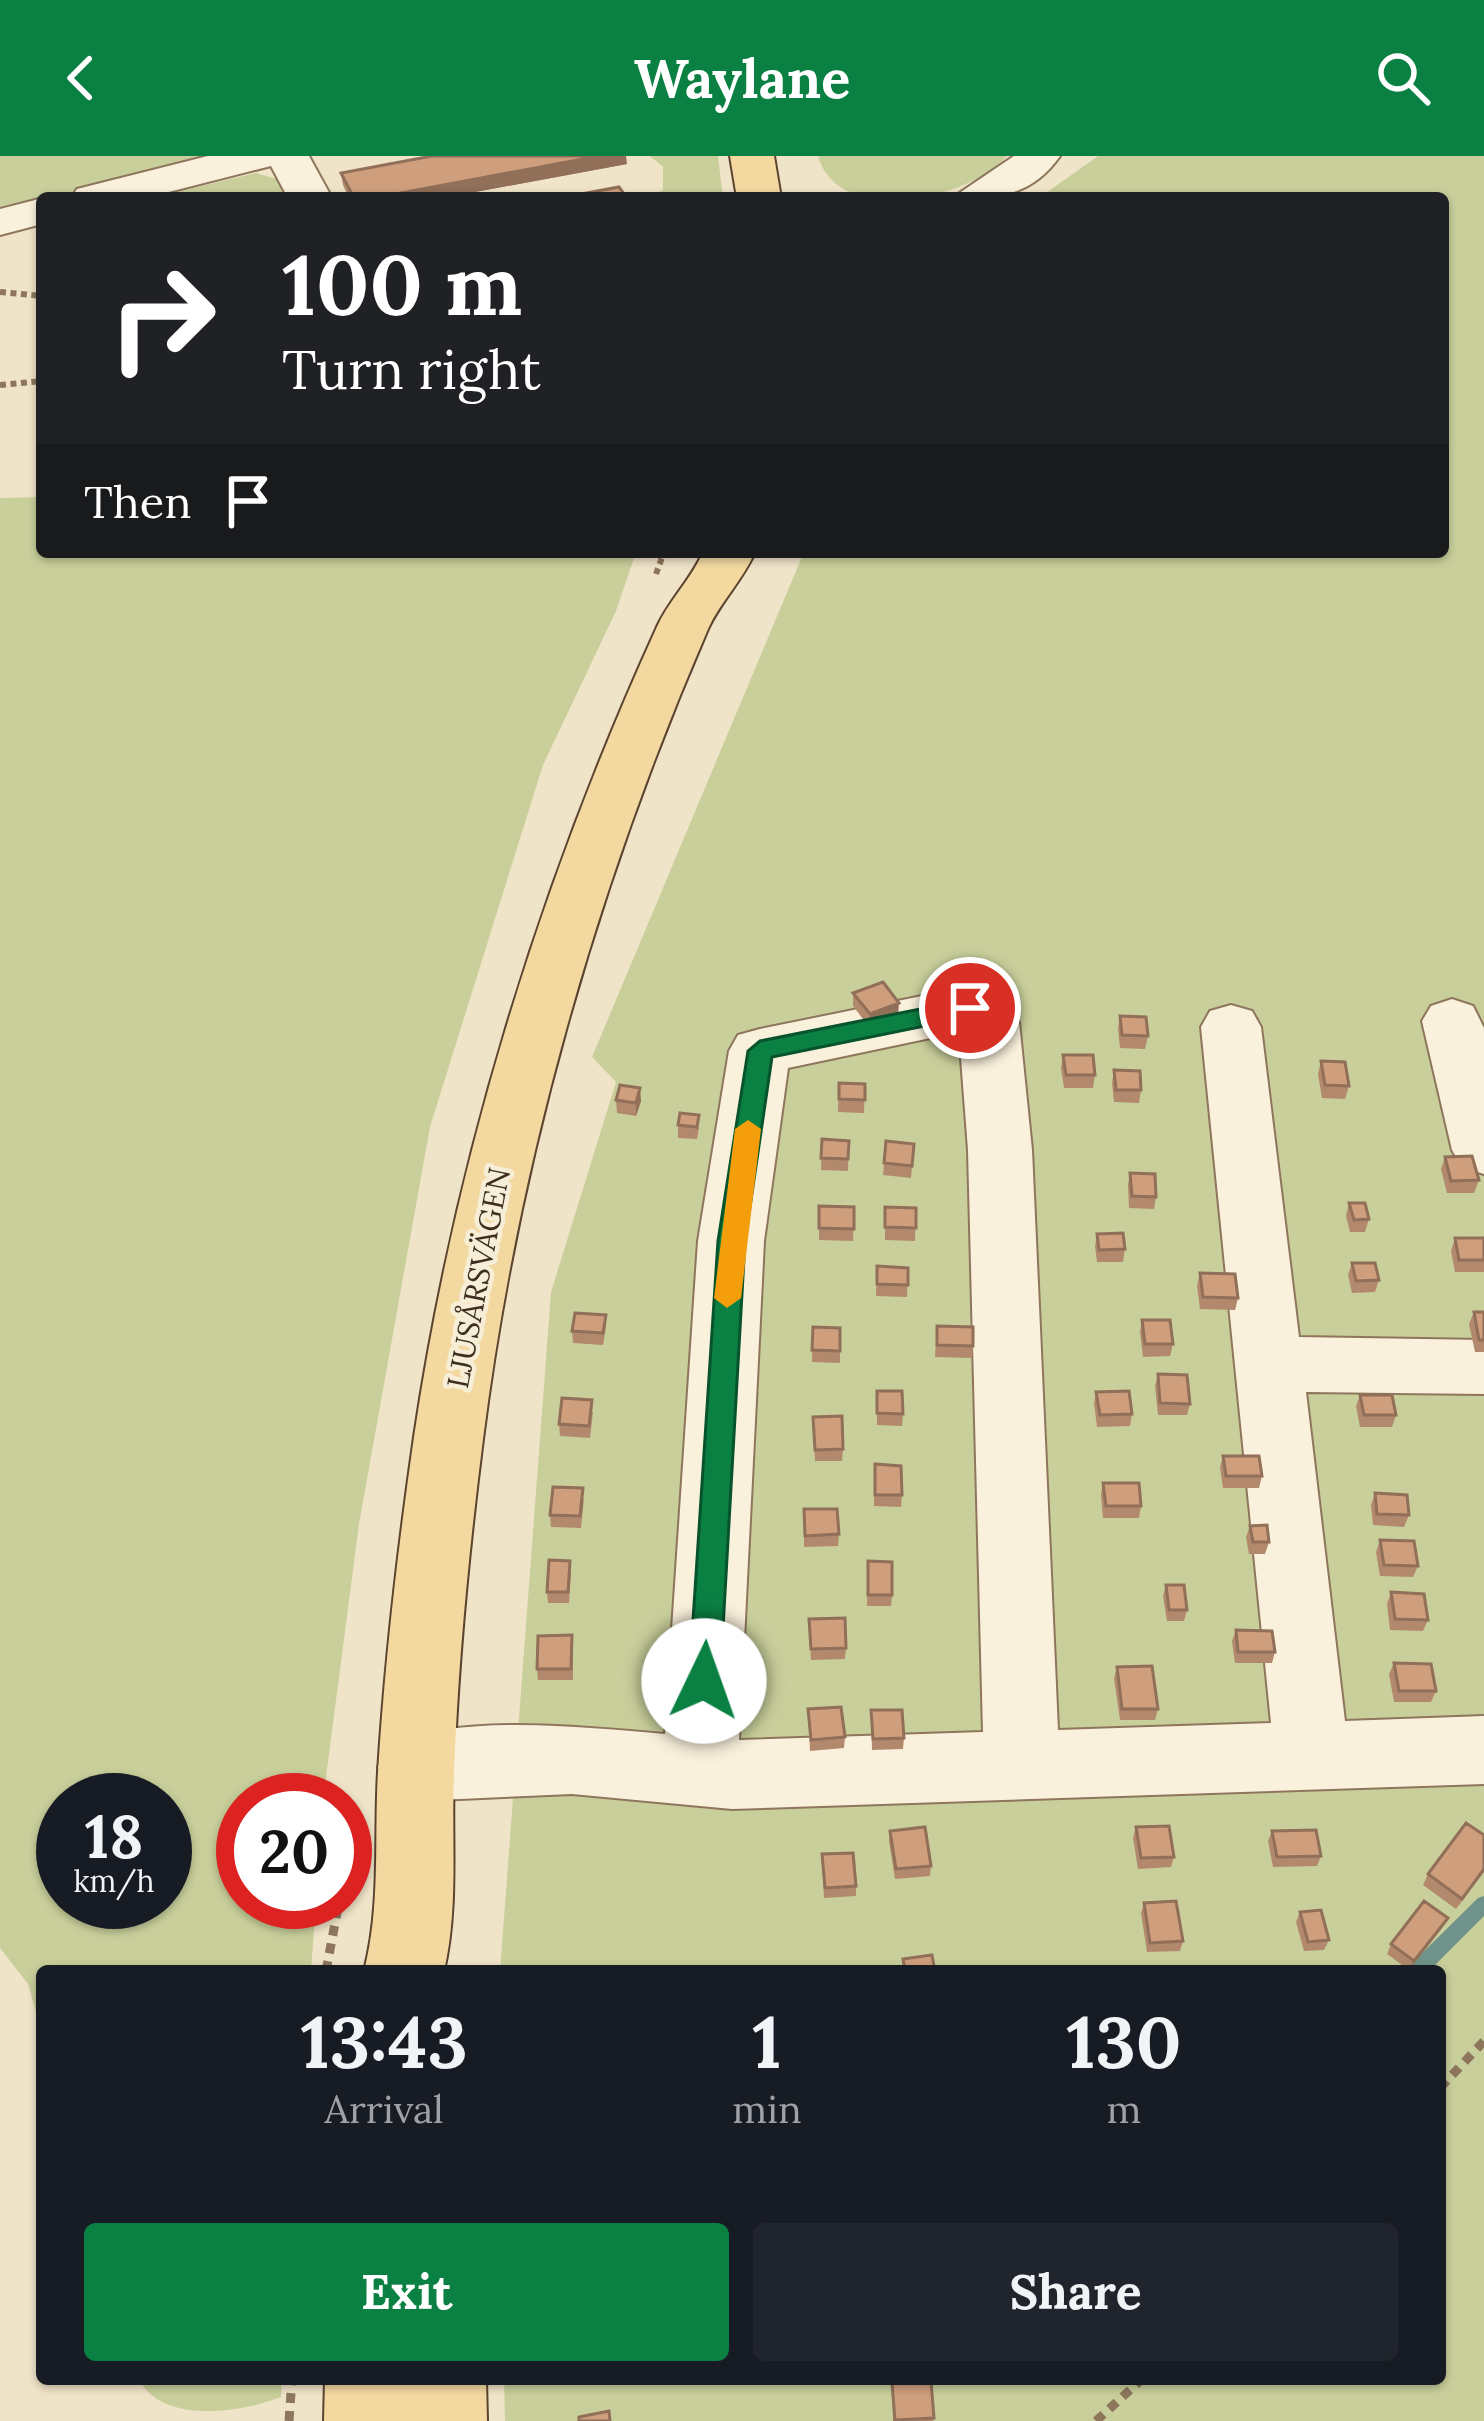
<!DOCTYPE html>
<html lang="en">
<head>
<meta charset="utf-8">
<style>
  body { margin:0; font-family:Lora,serif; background:#20242c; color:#f1f3f6; height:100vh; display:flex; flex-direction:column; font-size:45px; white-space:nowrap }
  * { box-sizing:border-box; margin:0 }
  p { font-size:39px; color:#9ea1a6 }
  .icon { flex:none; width:66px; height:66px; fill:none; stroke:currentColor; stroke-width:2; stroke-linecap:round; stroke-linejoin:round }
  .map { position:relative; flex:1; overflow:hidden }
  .panel { position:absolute; left:36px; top:1809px; width:1410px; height:420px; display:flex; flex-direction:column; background:#171b24; border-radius:12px; box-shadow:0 3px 9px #0004 }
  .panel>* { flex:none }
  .banner { position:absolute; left:36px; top:36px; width:1413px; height:366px; border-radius:12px; box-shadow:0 3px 9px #0004; background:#202124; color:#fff; overflow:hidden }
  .speed { position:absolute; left:36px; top:1617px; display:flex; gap:24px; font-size:60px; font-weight:700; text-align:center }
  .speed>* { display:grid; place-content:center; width:156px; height:156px; border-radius:50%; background:#171b24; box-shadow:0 3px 9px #0004; line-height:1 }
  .speed small { font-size:30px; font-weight:400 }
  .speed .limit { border:18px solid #d22; background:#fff; color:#111 }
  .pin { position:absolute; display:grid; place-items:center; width:102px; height:102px; color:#fff; margin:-51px; border:6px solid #fff; border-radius:50%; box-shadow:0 3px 12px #0007 }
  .me { position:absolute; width:132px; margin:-66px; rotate:3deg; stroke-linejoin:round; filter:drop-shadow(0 0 9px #0008) }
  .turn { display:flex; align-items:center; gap:42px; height:252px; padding:0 48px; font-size:54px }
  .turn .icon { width:156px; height:156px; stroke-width:2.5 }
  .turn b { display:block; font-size:84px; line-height:102px }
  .then { display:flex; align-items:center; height:114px; padding:0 48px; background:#0003; gap:24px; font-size:45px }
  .eta { display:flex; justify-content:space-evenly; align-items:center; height:204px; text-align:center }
  .eta b { font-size:72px; font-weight:700; line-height:84px }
  .button { display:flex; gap:24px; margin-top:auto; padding:24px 48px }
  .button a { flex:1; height:138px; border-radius:12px; background:#0b8043; color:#fff; font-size:48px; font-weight:700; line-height:138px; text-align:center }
  .button a+a { background:#20242c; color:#f1f3f6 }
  header { display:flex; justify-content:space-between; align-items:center; height:156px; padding:0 48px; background:#0b8043; color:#fff; font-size:54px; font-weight:700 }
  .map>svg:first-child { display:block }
  .green { fill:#c9cf9b; fill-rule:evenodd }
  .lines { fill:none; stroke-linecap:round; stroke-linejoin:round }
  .stream { fill:#6f938a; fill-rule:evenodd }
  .minor-casing { stroke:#8d765c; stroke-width:4 }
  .major-casing { stroke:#5b4430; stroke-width:4 }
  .path-far1 { stroke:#8d765c; stroke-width:6; stroke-dasharray:6 4.5; stroke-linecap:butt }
  .path { stroke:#8d765c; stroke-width:9; stroke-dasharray:10 8; stroke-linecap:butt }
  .minor { fill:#faf1dc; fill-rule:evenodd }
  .major { fill:#f3d9a0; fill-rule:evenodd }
  .wall { fill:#b2896c }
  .shaded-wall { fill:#916f58 }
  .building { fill:#cf9f7d; stroke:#916f58; stroke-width:3 }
  .route { fill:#0b8043; stroke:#07532c; stroke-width:3 }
  .slow { fill:#f59e0b }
  .labels { text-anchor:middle; stroke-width:9; stroke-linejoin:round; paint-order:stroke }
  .street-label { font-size:30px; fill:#3d2e20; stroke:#f7eed8 }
</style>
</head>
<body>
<header><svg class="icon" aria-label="back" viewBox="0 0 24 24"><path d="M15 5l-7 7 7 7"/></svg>Waylane<svg class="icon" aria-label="search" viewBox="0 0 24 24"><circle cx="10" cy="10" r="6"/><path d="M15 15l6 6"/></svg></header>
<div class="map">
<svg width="1484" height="2265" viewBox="0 0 1484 2265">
  <rect width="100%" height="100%" fill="#f0e4c8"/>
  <path class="green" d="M0 0H209L0 55Z
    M650 0H718L723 42H646L663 34V11Z
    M818 0H1007C969 44 838 72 818 0Z
    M1098 0H1484V2265H505L504 2223H1440V1815H500L551 1136 616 926 592 901 804 396H1443V42H1039Z
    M256 17 280 24 289 41 150 42Z
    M42 341V396H636L616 455 543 609 430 971 359 1368 323 1644H243V1746H316L311 1815H42V1877L28 1828 0 1792V342ZM63 1644H165V1746H63Z
    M139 2223H282L281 2241C232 2260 159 2265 139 2223Z"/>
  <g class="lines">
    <path class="stream" d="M1484 1740V1760L1429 1815H1407L1410 1809 1478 1742Z"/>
    <defs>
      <path id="minor" d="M208 0H309L332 42H288L271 10 145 42H71L77 33Z
        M1014 0H1060C1031 41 998 42 952 42Z
        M43 42 42 68 0 79V53Z
        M971 830 992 837 1019 866 1032 994 1058 1574 1271 1567 1201 871 1210 855 1231 849 1252 855 1261 871 1299 1181 1484 1184V1238L1306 1236 1345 1565 1484 1560V1628L732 1653 572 1638 416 1645 389 1635 378 1611 389 1587C466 1558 583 1571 665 1578L698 1085 729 895 738 879 760 873ZM959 876 968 994 983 1576 739 1584 764 1085 788 912Z
        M1452 843 1473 850 1484 872V1018L1462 1011 1452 994 1422 865 1431 850Z"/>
      <path id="major" d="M730 0H774L781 42H737Z
        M703 396H755C743 424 720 446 708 473 597 729 518 1006 483 1283 469 1393 458 1505 454 1617 451 1683 459 1750 444 1815H364C381 1750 374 1683 378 1616 385 1504 398 1392 414 1281 455 1005 540 728 656 473 668 445 691 424 703 396Z
        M325 2223H486L487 2265H324Z"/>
    </defs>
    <use href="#minor" class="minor-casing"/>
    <use href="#major" class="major-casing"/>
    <path class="path-far1" d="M0 136 42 140
      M0 229 42 225
      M656 418 664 396"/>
    <path class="path" d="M326 1815 339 1746
      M1440 1932 1484 1885
      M289 2265 292 2223
      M1096 2265 1142 2223"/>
    <use href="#minor" class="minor"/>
    <use href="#major" class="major"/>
  </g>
  <path class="wall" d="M627 8 443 42H349L343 29 341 17Z
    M853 837 898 860 869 871 853 850Z
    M1120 860 1148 880 1145 893 1120 892 1118 873Z
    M1063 899 1095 919 1093 932H1064L1061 912Z
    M1321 905 1349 930 1345 943 1322 942 1318 918Z
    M1114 914 1141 934 1139 947 1114 946 1112 927Z
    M839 927 865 928 864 957 838 956Z
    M616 944 641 945 636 960 617 957Z
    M678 969 699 972 697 983 678 982Z
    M822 983 849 985 848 1015 821 1014Z
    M886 985 914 988 911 1022 883 1019Z
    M1445 1001 1479 1024 1474 1037H1447L1441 1013Z
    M1130 1017 1156 1041 1154 1053 1129 1052 1128 1029Z
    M1349 1047 1369 1063 1365 1076H1350L1346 1060Z
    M819 1050 854 1051 853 1085 819 1084Z
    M885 1051 916 1052 915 1085 885 1084Z
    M1097 1078 1125 1093 1123 1106H1097L1095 1090Z
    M1455 1082H1484V1116H1455L1451 1095Z
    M1352 1107 1379 1124 1375 1136 1352 1137 1348 1119Z
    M877 1110 908 1112 907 1141 876 1140Z
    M1200 1117 1238 1142 1235 1154 1200 1153 1197 1130Z
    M1474 1156H1484V1196H1475L1469 1168Z
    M606 1159V1171L603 1189 573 1187 572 1175Z
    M1142 1164 1173 1188 1170 1200 1143 1201 1140 1176Z
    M937 1170 973 1190 972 1202 935 1201Z
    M813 1171 840 1172V1207L812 1206Z
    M1158 1218 1190 1248 1187 1259H1158L1155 1230Z
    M877 1235 903 1258 902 1270 877 1269Z
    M1096 1236 1132 1258 1130 1270 1097 1271 1094 1247Z
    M1360 1239 1396 1259 1392 1271H1360L1356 1250Z
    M593 1256 590 1282 560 1280 559 1268Z
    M813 1261 843 1293 842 1305H815Z
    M1223 1300 1262 1320 1259 1332H1223L1220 1311Z
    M875 1308 902 1339 901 1351 874 1350Z
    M1103 1327 1141 1350 1139 1362H1103L1101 1338Z
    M1375 1337 1409 1359 1404 1371 1373 1369 1371 1349Z
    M584 1343 581 1372 551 1371 550 1359Z
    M804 1353 839 1378 838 1390 804 1391Z
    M1250 1370 1269 1386 1265 1398H1249L1246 1381Z
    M1380 1384 1418 1410 1413 1421 1380 1420 1376 1396Z
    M570 1405 571 1417 569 1447H548L547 1436Z
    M868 1405 892 1439 891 1450H867Z
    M1166 1429 1187 1454 1184 1465H1167L1163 1440Z
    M1391 1436 1428 1464 1423 1475 1390 1474 1387 1448Z
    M809 1463 846 1492 845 1503 811 1504Z
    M1236 1474 1275 1496 1272 1507H1235L1232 1485Z
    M573 1490V1524H538L537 1513Z
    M1394 1507 1436 1535 1431 1546H1394L1389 1518Z
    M1117 1511 1158 1553 1155 1564H1120L1114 1522Z
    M808 1553 845 1581 844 1592 810 1595Z
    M871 1554 904 1582 903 1593 872 1594Z
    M1136 1671 1174 1701 1171 1711 1138 1713 1133 1682Z
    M890 1675 931 1710 930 1720 895 1723 889 1685Z
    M1272 1675 1321 1700 1317 1710 1273 1711 1268 1685Z
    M1484 1679V1716L1456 1753 1423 1729 1428 1718Z
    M822 1698 856 1730V1740L824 1742Z
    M1144 1747 1183 1785 1180 1795 1147 1796 1141 1757Z
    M1300 1756 1329 1784 1324 1794 1304 1795 1296 1766Z
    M1442 1772 1409 1814 1387 1798 1391 1788Z
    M892 2227 934 2262 933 2265H893Z"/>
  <path class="shaded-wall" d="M599 0H626L627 8 443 42H374Z
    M899 847 898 860 869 871 870 858Z
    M640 932 641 945 636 960V947Z
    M1448 1762 1442 1772 1409 1814 1414 1805Z"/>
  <path class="building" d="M432 0H599L374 42H354L341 17Z
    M619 31 627 42H560Z
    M883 826 899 847 870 858 853 837Z
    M1120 860 1146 861 1148 880 1122 879Z
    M1063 899H1093L1095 919H1066Z
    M1321 905 1345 906 1349 930 1325 929Z
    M1114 914 1140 915 1141 934H1116Z
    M839 927 865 928V944L839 943Z
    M620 929 640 932 636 947 616 944Z
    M680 957 699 959 697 971 678 969Z
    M822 983 849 985 848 1003 821 1002Z
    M886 985 914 988 912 1010 884 1007Z
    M1472 1000 1479 1024 1451 1025 1445 1001Z
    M1130 1017 1155 1018 1156 1041 1132 1040Z
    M1349 1047H1365L1369 1063 1354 1064Z
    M819 1050 854 1051V1073L819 1072Z
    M885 1051 916 1052V1072L885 1071Z
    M1123 1077 1125 1093 1099 1094 1097 1078Z
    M1455 1082H1484V1104H1459Z
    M1352 1107H1375L1379 1124 1356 1125Z
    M877 1110 908 1112V1129L877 1128Z
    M1200 1117 1235 1118 1238 1142 1203 1141Z
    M1474 1156H1484V1184H1479Z
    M575 1157 606 1159 603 1177 572 1175Z
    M1142 1164H1170L1173 1188H1145Z
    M937 1170 973 1171V1190L937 1189Z
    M813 1171 840 1172V1195L812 1194Z
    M1158 1218 1187 1219 1190 1248 1160 1247Z
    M877 1235H902L903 1258 877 1257Z
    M1129 1235 1132 1258 1100 1259 1096 1236Z
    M1360 1239H1392L1396 1259H1364Z
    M562 1242 592 1244 589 1270 559 1268Z
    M842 1260 843 1293 815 1294 813 1261Z
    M1223 1300H1259L1262 1320H1226Z
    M875 1308 901 1310 902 1339H875Z
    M1103 1327H1139L1141 1350H1106Z
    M553 1331 583 1332 580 1360 550 1359Z
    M1375 1337 1407 1339 1409 1359 1377 1358Z
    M804 1353H837L839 1378 805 1380Z
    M1267 1369 1269 1386H1253L1250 1370Z
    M1380 1384 1414 1385 1418 1410 1384 1409Z
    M549 1404 570 1405 568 1436H547Z
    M868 1405 892 1406V1439H868Z
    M1166 1429H1184L1187 1454H1169Z
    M1391 1436 1424 1438 1428 1464 1395 1463Z
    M845 1462 846 1492 811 1493 809 1463Z
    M1236 1474 1272 1475 1275 1496H1238Z
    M572 1479 571 1513H537L538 1480Z
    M1394 1507 1431 1508 1436 1535H1399Z
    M1152 1510 1158 1553H1122L1117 1511Z
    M841 1551 845 1581 811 1584 808 1553Z
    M871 1554H902L904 1582 873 1583Z
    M1466 1667 1484 1679V1713L1462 1743 1428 1718Z
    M1169 1670 1174 1701 1141 1702 1136 1671Z
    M925 1671 931 1710 896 1713 890 1675Z
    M1316 1674 1321 1700 1277 1701 1272 1675Z
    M853 1697 856 1730 825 1732 822 1698Z
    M1176 1745 1183 1785 1150 1787 1144 1747Z
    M1424 1745 1448 1762 1414 1805 1391 1788Z
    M1321 1754 1329 1784 1308 1786 1300 1756Z
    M932 1799 935 1815H905L903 1803Z
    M931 2225 934 2262 895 2264 892 2227Z
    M609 2255 610 2265H579V2261Z"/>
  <path class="route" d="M970 843 983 852 979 859 772 901 745 1085 720 1525 715 1534H694L689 1525 718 1085 748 895 760 885Z"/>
  <path class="slow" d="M748 964 761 973 741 1142 727 1152 714 1142 735 973Z"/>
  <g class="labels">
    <g class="street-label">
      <text transform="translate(479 1122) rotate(-79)" y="10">LJUSÅRSVÄGEN</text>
    </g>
  </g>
</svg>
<div class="speed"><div>18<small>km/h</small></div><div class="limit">20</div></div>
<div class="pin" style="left:970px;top:852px;background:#d93025"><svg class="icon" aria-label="arrive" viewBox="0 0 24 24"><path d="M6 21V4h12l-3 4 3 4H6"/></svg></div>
<svg class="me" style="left:704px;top:1525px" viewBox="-20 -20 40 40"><circle r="19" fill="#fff"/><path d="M0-13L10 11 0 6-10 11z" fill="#0b8043"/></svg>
<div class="banner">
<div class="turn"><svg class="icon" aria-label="right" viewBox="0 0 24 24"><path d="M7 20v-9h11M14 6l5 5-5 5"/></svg><div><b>100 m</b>Turn right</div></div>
<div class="then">Then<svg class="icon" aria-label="arrive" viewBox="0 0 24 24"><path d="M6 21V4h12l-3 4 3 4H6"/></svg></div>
</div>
<section class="panel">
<div class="eta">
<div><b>13:43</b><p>Arrival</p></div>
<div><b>1</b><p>min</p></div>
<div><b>130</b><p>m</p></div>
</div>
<div class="button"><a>Exit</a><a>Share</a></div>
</section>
</div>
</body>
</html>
